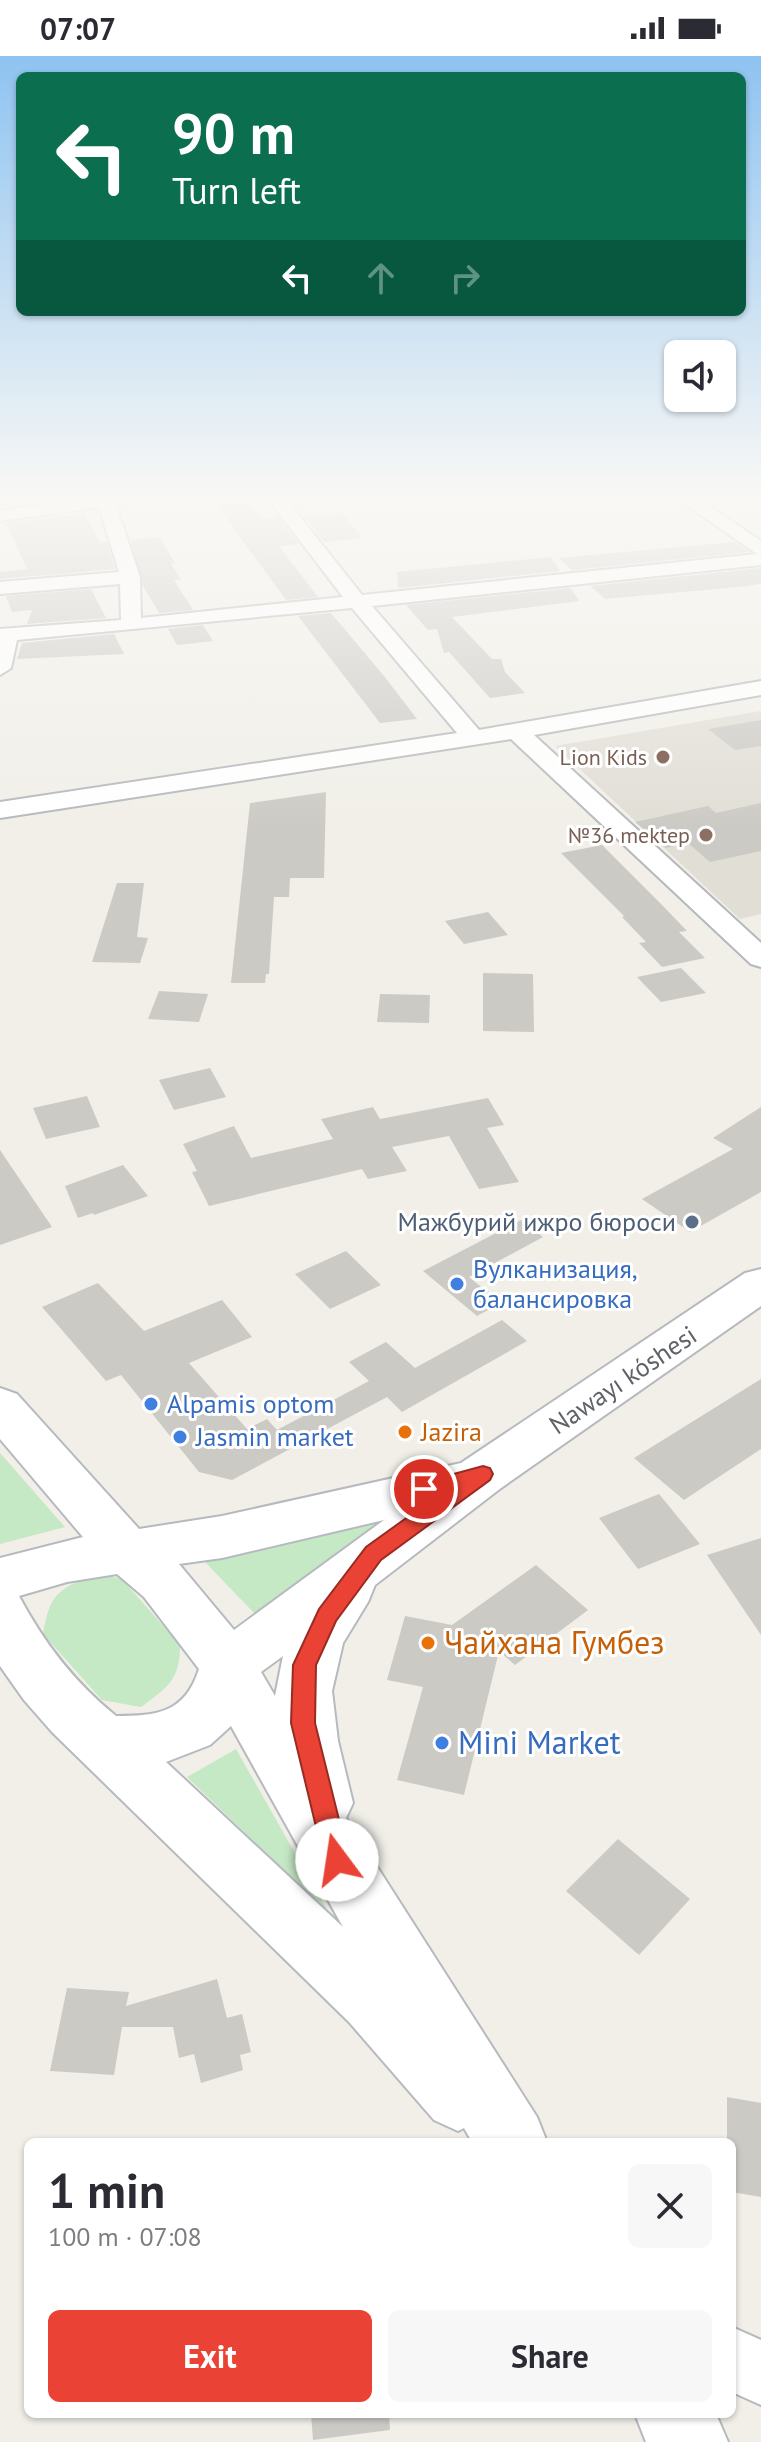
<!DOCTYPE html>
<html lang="en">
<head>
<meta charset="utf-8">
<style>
  body { margin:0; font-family:"PT Sans",sans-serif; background:#f7f7f7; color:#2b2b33; height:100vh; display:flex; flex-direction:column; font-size:30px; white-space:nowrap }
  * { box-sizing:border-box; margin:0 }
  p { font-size:26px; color:#7c7c81 }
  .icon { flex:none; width:44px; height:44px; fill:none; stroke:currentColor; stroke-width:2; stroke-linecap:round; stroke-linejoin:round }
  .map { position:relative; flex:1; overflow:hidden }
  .details { position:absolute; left:24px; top:2082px; width:712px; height:280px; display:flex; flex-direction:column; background:#fff; border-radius:12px; box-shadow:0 2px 6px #0004 }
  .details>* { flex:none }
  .guide { position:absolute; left:16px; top:16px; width:730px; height:244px; border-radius:12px; box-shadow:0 2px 6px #0004; background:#0b6e4f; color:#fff; overflow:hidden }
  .buttons { position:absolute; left:664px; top:284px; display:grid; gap:16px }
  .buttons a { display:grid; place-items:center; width:72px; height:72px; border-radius:12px; background:#fff; box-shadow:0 2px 6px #0004; font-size:40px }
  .pin { position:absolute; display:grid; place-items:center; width:68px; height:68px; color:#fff; margin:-34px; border:4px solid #fff; border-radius:50%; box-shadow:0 2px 8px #0007 }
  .me { position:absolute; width:88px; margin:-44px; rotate:346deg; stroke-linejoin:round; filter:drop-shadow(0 0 6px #0008) }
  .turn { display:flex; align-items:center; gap:28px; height:168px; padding:0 24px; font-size:36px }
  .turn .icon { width:104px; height:104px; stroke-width:2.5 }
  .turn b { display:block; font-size:56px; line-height:68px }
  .lanes { display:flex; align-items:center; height:76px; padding:0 24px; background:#0003; justify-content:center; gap:40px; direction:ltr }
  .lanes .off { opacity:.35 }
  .round { display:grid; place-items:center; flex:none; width:84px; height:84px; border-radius:12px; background:#f7f7f7 }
  .summary { display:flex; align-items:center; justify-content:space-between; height:136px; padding:0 24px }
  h1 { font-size:48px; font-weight:700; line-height:60px }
  .button { display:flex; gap:16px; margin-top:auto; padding:16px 24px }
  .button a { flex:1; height:92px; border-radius:12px; background:#ea4335; color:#fff; font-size:32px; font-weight:700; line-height:92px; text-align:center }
  .button a+a { background:#f7f7f7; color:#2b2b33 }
  .status { display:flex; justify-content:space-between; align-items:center; height:56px; padding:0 40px; background:#fff; direction:ltr }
  .status svg { height:22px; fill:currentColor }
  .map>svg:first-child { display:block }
  .education { fill:#e1ded6 }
  .green { fill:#c5e8c5 }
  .building { fill:#cccac5 }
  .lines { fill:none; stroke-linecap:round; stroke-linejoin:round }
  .street-casing { stroke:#b5b8bc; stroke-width:4 }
  .secondary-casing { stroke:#b6babf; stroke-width:4 }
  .street { fill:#fff; fill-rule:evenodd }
  .secondary { fill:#fff; fill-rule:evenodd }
  .route { fill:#ea4335; stroke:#982c22; stroke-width:2 }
  .education-dot { fill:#8d6e63; stroke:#fff; stroke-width:3 }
  .service-dot { fill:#5c6f8a; stroke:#fff; stroke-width:3 }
  .shop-dot { fill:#3f7fe0; stroke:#fff; stroke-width:3 }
  .food-dot { fill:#e8710a; stroke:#fff; stroke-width:3 }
  .labels { text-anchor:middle; stroke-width:6; stroke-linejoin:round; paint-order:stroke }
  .far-education-label { font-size:22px; fill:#785e54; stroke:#fff; text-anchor:end }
  .service-label { font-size:26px; fill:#4e5e75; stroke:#fff; text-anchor:end }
  .shop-label { font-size:26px; fill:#366cbe; stroke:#fff; text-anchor:start }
  .street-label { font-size:26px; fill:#5f6368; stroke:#fff }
  .food-label { font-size:26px; fill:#c56008; stroke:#fff; text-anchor:start }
  .near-food-label { font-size:32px; fill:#c56008; stroke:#fff; text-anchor:start }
  .near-shop-label { font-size:32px; fill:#366cbe; stroke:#fff; text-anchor:start }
</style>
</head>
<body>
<div class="status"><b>07:07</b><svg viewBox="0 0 49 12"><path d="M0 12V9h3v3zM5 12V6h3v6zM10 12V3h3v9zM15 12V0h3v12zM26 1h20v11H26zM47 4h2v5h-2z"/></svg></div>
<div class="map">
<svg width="761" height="2386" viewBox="0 0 761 2386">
  <rect width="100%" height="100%" fill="#f1efe8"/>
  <path class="education" d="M761 655V858L740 863 555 690Z"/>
  <path class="green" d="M0 1397 65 1471 0 1488Z
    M380 1465 257 1560 205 1506Z
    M95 1519 121 1522 180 1589C180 1624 168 1631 141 1651L102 1644 43 1578C50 1538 57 1533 95 1519Z
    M236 1693 330 1859 187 1721Z"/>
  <path class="building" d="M244 439 262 463 278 461 299 488 279 490 318 541 286 544 213 444Z
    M342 456 362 482 324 486 303 459Z
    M84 457 101 487 107 486 115 513 0 523V516L27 513 6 467Z
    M159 481 175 507 171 508 181 524H174L193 554 159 557 143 530 131 484Z
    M734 486 749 496 572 514 559 502Z
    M551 501 560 515 398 532 397 516Z
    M761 512V528L738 531 605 543 590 530Z
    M571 532 579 545 452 561 492 603H501L505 616 525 637 490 642 449 596 444 597 437 573 428 574 406 549Z
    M91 533 106 562 27 568 32 554 12 556 6 540Z
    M331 557 384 620 417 663 380 667 298 560Z
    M203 569 213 585 177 589 168 573Z
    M114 578 124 598 17 603 22 587Z
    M761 664V690L735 694 708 673Z
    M326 736 324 822H290L289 841H274L269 918H266L265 927H231L250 747Z
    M761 747V795L710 806 688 787 666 792 635 766 708 750 716 757Z
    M602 789 664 851 687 875 679 876 705 902 662 911 639 887 646 886 622 861 624 860 561 797Z
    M117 827H144L137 881 148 882 140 907 92 906Z
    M488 856 508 879 464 888 445 865Z
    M681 912 706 937 661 946 637 921Z
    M483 917 533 918 534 976 483 975Z
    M159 935 208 938 199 966 148 963Z
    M380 938 430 939 429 967 377 966Z
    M210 1012 226 1041 174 1054 159 1024Z
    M87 1040 100 1071 46 1083 33 1052Z
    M488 1042 504 1069 487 1072 519 1126 479 1133 449 1080 392 1091 407 1115 368 1123 362 1113 209 1150 192 1116 197 1115 183 1088 234 1070 251 1102 333 1083 321 1063 373 1051 380 1063Z
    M761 1051V1136L690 1176 642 1143 733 1093 713 1082Z
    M0 1094 52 1171 0 1189Z
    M123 1109 148 1140 94 1159 93 1157 78 1162 65 1130Z
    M521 1164 543 1181 469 1221 501 1247 477 1260 423 1215Z
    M346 1195 381 1229 330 1253 295 1218Z
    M98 1227 144 1275 222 1244 252 1281 189 1307 247 1373 267 1363 277 1374 369 1325 349 1306 386 1286 415 1312 502 1264 527 1285 402 1356 387 1341 232 1424 199 1416 121 1319 106 1325 42 1251Z
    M761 1323V1393L684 1444 634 1402Z
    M659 1438 700 1488 638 1513 599 1462Z
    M761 1482V1579L707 1499Z
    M536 1509 588 1554 515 1609 499 1595 464 1739 397 1724 423 1631 387 1624 405 1560 452 1569Z
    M618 1783 690 1843 639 1899 566 1835Z
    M217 1923 227 1962 242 1958 251 1996 240 1999 243 2014 201 2027 194 1998 179 2002 173 1971H122L114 2019 50 2015 67 1932 129 1936 126 1950Z
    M727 2041 761 2047V2141L732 2136V2086H727Z
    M311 2358H389L390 2374 313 2384Z"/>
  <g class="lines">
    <defs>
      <path id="street" d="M90 439H154L151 443 116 449 140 521 141 562 343 541 265 439H283L362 539 757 498 672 439H693L761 485V509L372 550 479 674 761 625V639L534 679 761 887V911L751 908 511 683 0 762V746L457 677 352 552 17 584 11 612 0 619V573L121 564 120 528 0 538V526L119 516 99 451 0 465V455L92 441Z
        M732 2271 761 2284V2349L732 2336Z"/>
      <path id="secondary" d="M761 1213V1250L501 1432 375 1529 368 1546 343 1587 332 1635 338 1685 353 1747 346 1762 537 2061 547 2086H472L464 2072 458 2075 434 2064 349 1966 52 1676 24 1644 0 1610V1502L83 1481 0 1383V1332L17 1338 139 1473 222 1460 461 1407 745 1217ZM384 1464 234 1574 179 1508 222 1502ZM117 1518 144 1541 199 1613C185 1657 157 1660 116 1660 74 1626 44 1587 19 1540L67 1526ZM283 1600 275 1640 261 1616ZM231 1670 343 1871 166 1706 210 1689Z
        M635 2358H716L728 2386H646Z"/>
    </defs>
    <use href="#street" class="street-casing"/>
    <use href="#secondary" class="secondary-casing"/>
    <use href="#street" class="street"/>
    <use href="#secondary" class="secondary"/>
  </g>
  <linearGradient id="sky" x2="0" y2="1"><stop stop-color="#8fc3f1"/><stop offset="0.57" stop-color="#f9f8f5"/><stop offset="1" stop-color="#f9f8f5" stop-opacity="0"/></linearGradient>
  <rect width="761" height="773" fill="url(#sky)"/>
  <path class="route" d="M483 1410 490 1412 493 1418 490 1424 381 1504 336 1565 316 1609 315 1667 349 1804 346 1812 337 1816 327 1812 324 1804 291 1667 293 1609 319 1553 366 1491 441 1437 424 1441 416 1439 413 1433 416 1428Z"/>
  <g class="education-dot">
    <circle cx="663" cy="701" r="8"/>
    <circle cx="706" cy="779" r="8"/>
  </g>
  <circle class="service-dot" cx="692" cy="1166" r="8"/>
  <g class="shop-dot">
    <circle cx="457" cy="1228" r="8"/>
    <circle cx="151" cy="1348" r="8"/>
    <circle cx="180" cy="1381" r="8"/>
    <circle cx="442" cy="1687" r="8"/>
  </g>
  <g class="food-dot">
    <circle cx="405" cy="1376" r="8"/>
    <circle cx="428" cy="1587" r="8"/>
  </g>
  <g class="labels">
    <g class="far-education-label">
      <text x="647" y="709">Lion Kids</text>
      <text x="690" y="787">№36 mektep</text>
    </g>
    <g class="service-label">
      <text x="676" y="1175">Мажбурий ижро бюроси</text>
    </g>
    <g class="shop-label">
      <text x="473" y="1222">Вулканизация,<tspan x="473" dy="30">балансировка</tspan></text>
      <text x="167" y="1357">Alpamis optom</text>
      <text x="196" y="1390">Jasmin market</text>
    </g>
    <g class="street-label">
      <text transform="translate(623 1324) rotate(-34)" y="9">Nawayı kóshesi</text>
    </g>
    <g class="food-label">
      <text x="421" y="1385">Jazira</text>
    </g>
    <g class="near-food-label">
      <text x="444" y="1598">Чайхана Гумбез</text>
    </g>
    <g class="near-shop-label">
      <text x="458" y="1698">Mini Market</text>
    </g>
  </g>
</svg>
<div class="buttons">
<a><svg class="icon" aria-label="sound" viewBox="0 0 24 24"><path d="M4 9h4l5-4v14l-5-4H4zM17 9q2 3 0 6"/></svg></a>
</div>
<div class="pin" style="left:424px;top:1433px;background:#d93025"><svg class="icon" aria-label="arrive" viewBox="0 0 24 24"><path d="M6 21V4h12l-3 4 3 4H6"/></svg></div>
<svg class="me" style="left:337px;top:1804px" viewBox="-20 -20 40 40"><circle r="19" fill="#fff"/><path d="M0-13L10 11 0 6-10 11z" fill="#ea4335"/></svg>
<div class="guide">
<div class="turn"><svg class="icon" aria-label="left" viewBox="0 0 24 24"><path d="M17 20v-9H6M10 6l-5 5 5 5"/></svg><div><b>90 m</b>Turn left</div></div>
<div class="lanes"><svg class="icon" aria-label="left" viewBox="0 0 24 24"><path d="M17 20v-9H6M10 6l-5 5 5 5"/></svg><svg class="icon off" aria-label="ahead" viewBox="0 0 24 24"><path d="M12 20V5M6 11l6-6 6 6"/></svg><svg class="icon off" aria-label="right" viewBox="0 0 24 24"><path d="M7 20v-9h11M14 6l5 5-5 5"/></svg></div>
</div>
<section class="details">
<div class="summary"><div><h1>1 min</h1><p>100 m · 07:08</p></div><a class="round"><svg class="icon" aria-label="close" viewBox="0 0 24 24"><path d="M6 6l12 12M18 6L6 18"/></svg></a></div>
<div class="button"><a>Exit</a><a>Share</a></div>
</section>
</div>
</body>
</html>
